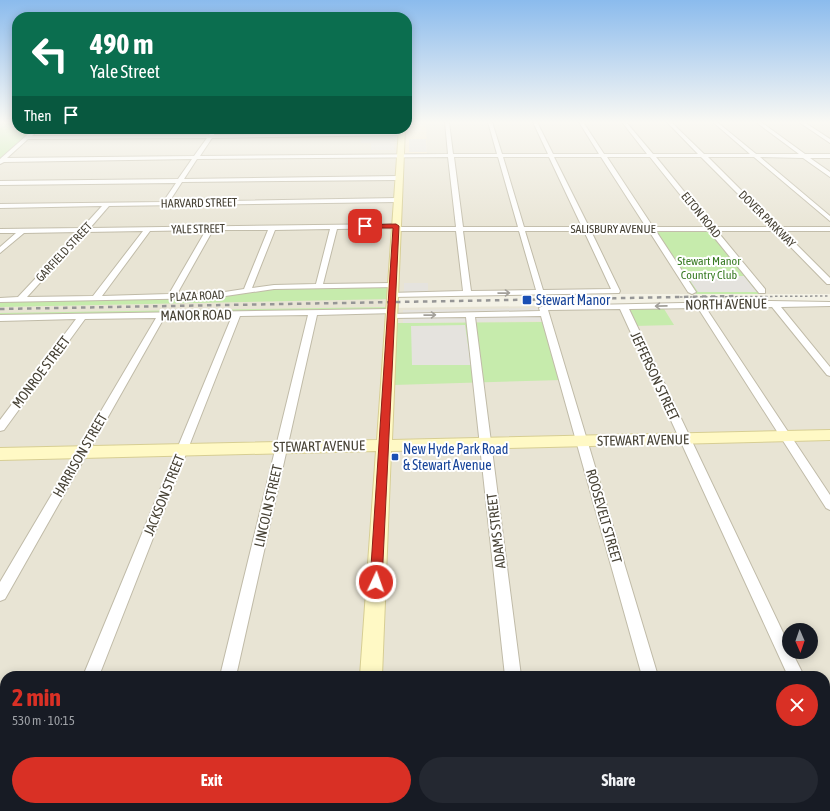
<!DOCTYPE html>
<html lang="en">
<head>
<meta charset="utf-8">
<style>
  body { margin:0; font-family:"Asap Condensed",sans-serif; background:#242831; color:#f1f3f6; height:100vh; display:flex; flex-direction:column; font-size:15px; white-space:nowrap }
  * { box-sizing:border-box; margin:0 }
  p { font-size:13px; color:#9ea1a6 }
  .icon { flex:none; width:22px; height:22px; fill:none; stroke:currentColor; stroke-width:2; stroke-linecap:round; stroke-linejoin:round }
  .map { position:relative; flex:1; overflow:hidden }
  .sheet { position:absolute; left:0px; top:671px; width:830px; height:140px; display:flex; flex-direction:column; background:#171b24; border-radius:16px 16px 0 0; box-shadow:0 2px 10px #0003 }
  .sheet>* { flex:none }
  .top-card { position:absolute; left:12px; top:12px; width:400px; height:122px; border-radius:16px; box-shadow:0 2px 10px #0003; background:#0b6e4f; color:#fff; overflow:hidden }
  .needle { width:26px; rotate:178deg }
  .fabs { position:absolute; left:782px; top:623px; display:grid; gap:8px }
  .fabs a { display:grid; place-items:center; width:36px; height:36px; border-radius:50%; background:#171b24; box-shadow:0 2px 10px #0003; font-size:20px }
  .pin { position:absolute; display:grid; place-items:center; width:34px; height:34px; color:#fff; margin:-17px; border-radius:8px; box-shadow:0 2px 6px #0006 }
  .me { position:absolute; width:44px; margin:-22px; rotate:3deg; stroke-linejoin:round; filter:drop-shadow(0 0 3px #0008) }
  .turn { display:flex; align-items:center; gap:14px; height:84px; padding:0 12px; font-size:18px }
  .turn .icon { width:52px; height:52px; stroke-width:2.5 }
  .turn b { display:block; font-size:28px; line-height:34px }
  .then { display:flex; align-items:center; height:38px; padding:0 12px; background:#0003; gap:8px; font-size:15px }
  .round { display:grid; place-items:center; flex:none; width:42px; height:42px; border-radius:21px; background:#242831 }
  .overview { display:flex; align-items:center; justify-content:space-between; height:68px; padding:0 12px }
  h1 { font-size:24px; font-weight:700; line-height:30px; color:#d93025 }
  .button { display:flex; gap:8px; margin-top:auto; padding:8px 12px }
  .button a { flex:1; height:46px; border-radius:24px; background:#d93025; color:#fff; font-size:16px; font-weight:700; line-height:46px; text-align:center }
  .button a+a { background:#242831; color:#f1f3f6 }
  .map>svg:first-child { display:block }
  .residential { fill:#e8e4d4; fill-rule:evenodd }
  .commercial { fill:#f7ecd0 }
  .green { fill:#c6ebac }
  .parking { fill:#e5e3de }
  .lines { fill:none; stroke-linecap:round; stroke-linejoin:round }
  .street-casing { stroke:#c0bba8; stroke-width:2 }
  .secondary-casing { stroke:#d7ce93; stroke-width:2 }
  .street { fill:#fff; fill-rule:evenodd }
  .secondary { fill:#fff9c5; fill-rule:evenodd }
  .rail-far1 { stroke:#969696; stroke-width:1.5; stroke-dasharray:2.5 2.5; stroke-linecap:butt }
  .rail { stroke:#969696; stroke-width:2.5; stroke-dasharray:4.5 4.5; stroke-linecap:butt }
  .oneway { stroke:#a3a09a }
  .route { fill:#d93025; stroke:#8d1f18 }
  .transit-dot { fill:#1a4fb4; stroke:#fff; stroke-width:1.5 }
  .labels { text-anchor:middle; stroke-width:4; stroke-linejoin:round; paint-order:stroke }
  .far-street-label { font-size:12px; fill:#474235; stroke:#fff }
  .far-park-label { font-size:12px; fill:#3a7c25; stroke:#fff }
  .transit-label { font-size:14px; fill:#164399; stroke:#fff; text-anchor:start }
  .street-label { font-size:14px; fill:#474235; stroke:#fff }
</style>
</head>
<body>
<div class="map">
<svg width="830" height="811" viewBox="0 0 830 811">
  <rect width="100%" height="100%" fill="#f4f2e6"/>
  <path class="residential" d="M407 122H830V294H617L616 292 391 295V308L830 302V811H0V160L33 129H407ZM789 630H811V652H789ZM5 676H825V806H5Z"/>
  <path class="commercial" d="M407 122H426L427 155H401L400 134H357L358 129H407Z"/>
  <path class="green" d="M0 122H17V129H33L0 160Z
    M654 230H711L763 294H696Z
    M391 284V299L0 307V301L219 296 272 287Z
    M661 304 674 325 634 326 623 305Z
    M390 307V311L0 318V313Z
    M544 322 562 380 393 385 397 323Z"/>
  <path class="parking" d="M362 136H395L394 150H371V143H361Z
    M409 139H426L427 152H409Z
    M687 276H744L757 292H698Z
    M404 283H428V292H404Z
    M537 308 541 321 403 323V310Z
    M465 325 471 365H412L411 326Z"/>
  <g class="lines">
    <defs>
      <path id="street" d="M445 122H449L453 154H497L488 122H492L502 154H548L533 122H537L553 154H599L579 122H583L604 154H647L622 122H626L653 154H698L667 122H671L704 154H750L713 122H717L756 154H799L756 122H761L805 154H830V158H810L830 172V177L803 158 760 157 830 216V221L754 157H708L778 227H830V231H783L830 278V284H827L775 231H717L765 289V293H759L709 231H656L696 292 692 294 688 292 649 231H591L620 291 619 293 392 297 388 295 389 293 463 291 456 231H396L394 230 393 228 337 229 323 284 393 283 397 285 396 287 274 289 212 298 0 302V298L18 297 79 232 24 233 0 253V247L16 233H0V229L82 228 102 206 0 208V204L163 202 176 183 0 185V181L178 179 192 159 4 162 0 164V159L34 129H39L32 136 209 135 213 131 215 132 214 135 401 133 403 135 212 138 200 156 448 154ZM207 138 194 156 7 158 28 139ZM448 157 456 227H399L398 225 396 224 90 228 109 206 398 202 401 200 398 198 169 202 182 182 399 180 402 178 399 176 184 179 197 159ZM454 157H498L518 227H463ZM503 157H549L582 227H524ZM554 157H601L646 227H589ZM607 157H650L706 227H653ZM656 157H701L771 227H713ZM330 229 316 284 274 285 252 288 275 230ZM206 230 169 294 102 296 150 231ZM213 230H268L244 289 212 294H177ZM143 231 93 296 27 297 86 232ZM463 231H519L536 290 471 291ZM525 231H584L611 289 543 290Z
        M799 122H804L830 139V143Z
        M770 301 830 302V306L781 307 830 367V376L827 375 772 307 706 308 830 495V510L826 508 698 308 629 309 789 645V652H792L804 676H788L620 309 548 310 658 676H642L541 316 475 317 521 676H505L466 317 391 318 387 316 388 314 540 311 539 308 543 306Z
        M392 309 396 311 395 313 317 315 236 676H220L308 315 240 316 99 676H83L232 316 164 318 5 599 0 601V582L156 318 85 319 4 430 0 431V420L76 319 0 321V315Z
        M825 730 830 732V756L825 754Z
        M30 806H48L46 811H28Z
        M189 806H207L206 811H188Z
        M520 806H538L539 811H521Z
        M679 806H697L698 811H680Z"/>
      <path id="secondary" d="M399 129H405L392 440 830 430V440L391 451 382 676H360L376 451 0 460V448L377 440Z
        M351 806H375V811H351Z"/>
    </defs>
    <use href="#street" class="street-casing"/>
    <use href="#secondary" class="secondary-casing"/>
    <use href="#street" class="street"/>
    <use href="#secondary" class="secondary"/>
    <path class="rail-far1" d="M680 297 830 296"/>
    <path class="rail" d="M0 309 737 296"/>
  </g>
  <defs><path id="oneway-shaft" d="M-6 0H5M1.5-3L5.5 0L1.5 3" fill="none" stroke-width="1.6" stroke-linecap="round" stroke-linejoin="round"/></defs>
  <g class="oneway">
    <use href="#oneway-shaft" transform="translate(504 293) rotate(-1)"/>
    <use href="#oneway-shaft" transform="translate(661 306) rotate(179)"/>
    <use href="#oneway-shaft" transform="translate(430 315) rotate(-1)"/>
  </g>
  <linearGradient id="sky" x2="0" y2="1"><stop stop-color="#8bbbed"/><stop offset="0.52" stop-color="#faf9f4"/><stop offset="1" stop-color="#faf9f4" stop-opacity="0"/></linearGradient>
  <rect width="830" height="235" fill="url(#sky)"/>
  <path class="route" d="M396 224 399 226 382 582 380 586 376 587 372 586 370 582 393 228H365L362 226 365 225Z"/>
  <g class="transit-dot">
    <rect x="522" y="295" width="10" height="10" rx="2"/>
    <rect x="391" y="453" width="8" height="8" rx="2"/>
  </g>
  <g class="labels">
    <g class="far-street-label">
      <text transform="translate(199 203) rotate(-1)" y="4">HARVARD STREET</text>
      <text transform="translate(701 215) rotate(51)" y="4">ELTON ROAD</text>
      <text transform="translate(767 219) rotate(45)" y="4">DOVER PARKWAY</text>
      <text transform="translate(198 229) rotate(-1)" y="4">YALE STREET</text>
      <text x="613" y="233">SALISBURY AVENUE</text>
      <text transform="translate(64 252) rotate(-47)" y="4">GARFIELD STREET</text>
      <text transform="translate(197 296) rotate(-3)" y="4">PLAZA ROAD</text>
    </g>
    <g class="far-park-label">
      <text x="709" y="265">Stewart Manor<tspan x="709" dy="14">Country Club</tspan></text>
    </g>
    <g class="transit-label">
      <text x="536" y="305">Stewart Manor</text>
      <text x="403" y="454">New Hyde Park Road<tspan x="403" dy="16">&amp; Stewart Avenue</tspan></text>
    </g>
    <g class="street-label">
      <text transform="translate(726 304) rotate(-1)" y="5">NORTH AVENUE</text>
      <text transform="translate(196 315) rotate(-1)" y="5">MANOR ROAD</text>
      <text transform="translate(41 372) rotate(-53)" y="5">MONROE STREET</text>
      <text transform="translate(655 376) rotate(65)" y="5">JEFFERSON STREET</text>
      <text transform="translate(643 440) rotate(-1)" y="5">STEWART AVENUE</text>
      <text transform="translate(319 446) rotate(-1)" y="5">STEWART AVENUE</text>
      <text transform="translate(80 455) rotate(-60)" y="5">HARRISON STREET</text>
      <text transform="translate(164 495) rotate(-68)" y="5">JACKSON STREET</text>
      <text transform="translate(268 506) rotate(-77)" y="5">LINCOLN STREET</text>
      <text transform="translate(604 516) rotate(74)" y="5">ROOSEVELT STREET</text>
      <text transform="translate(496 531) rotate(-97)" y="5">ADAMS STREET</text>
    </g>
  </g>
</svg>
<div class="fabs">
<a><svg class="needle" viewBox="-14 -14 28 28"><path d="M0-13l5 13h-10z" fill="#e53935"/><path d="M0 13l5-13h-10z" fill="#9ea1a6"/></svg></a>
</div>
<div class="pin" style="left:365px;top:226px;background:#d93025"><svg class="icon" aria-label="arrive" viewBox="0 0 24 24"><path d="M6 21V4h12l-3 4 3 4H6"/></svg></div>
<svg class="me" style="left:376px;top:582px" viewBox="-20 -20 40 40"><circle r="17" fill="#d93025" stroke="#fff" stroke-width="3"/><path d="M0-11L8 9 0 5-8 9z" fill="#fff"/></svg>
<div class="top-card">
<div class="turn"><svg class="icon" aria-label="left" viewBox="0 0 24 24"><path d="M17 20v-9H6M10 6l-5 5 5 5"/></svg><div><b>490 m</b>Yale Street</div></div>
<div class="then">Then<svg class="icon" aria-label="arrive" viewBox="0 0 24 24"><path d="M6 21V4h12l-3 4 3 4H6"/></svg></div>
</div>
<section class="sheet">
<div class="overview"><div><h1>2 min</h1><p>530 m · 10:15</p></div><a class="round" style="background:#d93025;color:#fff"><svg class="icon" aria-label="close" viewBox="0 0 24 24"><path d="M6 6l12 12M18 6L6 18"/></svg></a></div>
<div class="button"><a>Exit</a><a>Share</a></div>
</section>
</div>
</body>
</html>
